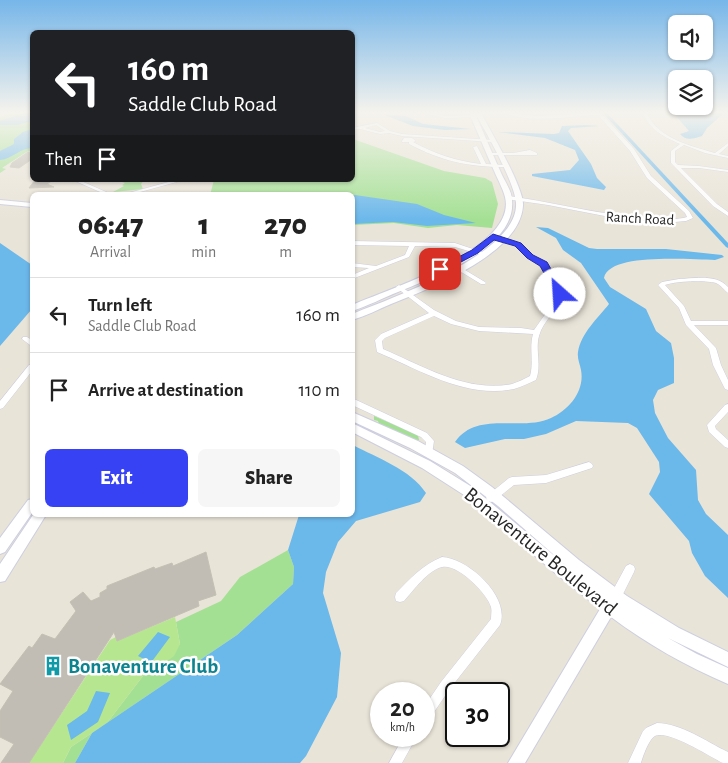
<!DOCTYPE html>
<html lang="en">
<head>
<meta charset="utf-8">
<style>
  body { margin:0; font-family:"Alegreya Sans",sans-serif; background:#f6f6f6; color:#222; height:100vh; display:flex; flex-direction:column; font-size:19px; white-space:nowrap }
  * { box-sizing:border-box; margin:0 }
  p { font-size:16px; color:#767676 }
  .icon { flex:none; width:28px; height:28px; fill:none; stroke:currentColor; stroke-width:2; stroke-linecap:round; stroke-linejoin:round }
  .map { position:relative; flex:1; overflow:hidden }
  .panel { position:absolute; left:30px; top:192px; width:325px; height:325px; display:flex; flex-direction:column; background:#fff; border-radius:8px; box-shadow:0 1px 4px #0004 }
  .panel>* { flex:none }
  .hud { position:absolute; left:30px; top:30px; width:325px; height:152px; border-radius:8px; box-shadow:0 1px 4px #0004; background:#202124; color:#fff; overflow:hidden }
  .buttons { position:absolute; left:668px; top:15px; display:grid; gap:10px }
  .buttons a { display:grid; place-items:center; width:45px; height:45px; border-radius:8px; background:#fff; box-shadow:0 1px 4px #0004; font-size:25px }
  .speed { position:absolute; left:370px; top:682px; display:flex; gap:10px; font-size:25px; font-weight:700; text-align:center }
  .speed>* { display:grid; place-content:center; width:65px; height:65px; border-radius:50%; background:#fff; box-shadow:0 1px 4px #0004; line-height:1 }
  .speed small { font-size:12px; font-weight:400 }
  .speed .limit { border:2px solid #111; border-radius:8px; background:#fff; color:#111 }
  .pin { position:absolute; display:grid; place-items:center; width:42px; height:42px; color:#fff; margin:-21px; border-radius:10px; box-shadow:0 2px 8px #0006 }
  .me { position:absolute; width:55px; margin:-28px; rotate:334deg; stroke-linejoin:round; filter:drop-shadow(0 0 4px #0008) }
  .turn { display:flex; align-items:center; gap:18px; height:105px; padding:0 15px; font-size:22px }
  .turn .icon { width:65px; height:65px; stroke-width:2.5 }
  .turn b { display:block; font-size:35px; line-height:42px }
  .then { display:flex; align-items:center; height:48px; padding:0 15px; background:#0003; gap:10px; font-size:19px }
  .eta { display:flex; justify-content:space-evenly; align-items:center; height:85px; text-align:center }
  .eta b { font-size:30px; font-weight:800; line-height:35px }
  .button { display:flex; gap:10px; margin-top:auto; padding:10px 15px }
  .button a { flex:1; height:58px; border-radius:8px; background:#3842f5; color:#fff; font-size:20px; font-weight:800; line-height:58px; text-align:center }
  .button a+a { background:#f6f6f6; color:#222 }
  ul { padding:0; list-style:none }
  li { display:flex; align-items:center; gap:15px; height:75px; padding:0 15px; border-top:1px solid #e0e0e0 }
  li div { flex:1 }
  li b { display:block; font-size:19px }
  li em { font-style:normal }
  .map>svg:first-child { display:block }
  .green { fill:#a4e094 }
  .pitch { fill:#b6e790 }
  .water { fill:#6bb8eb }
  .lines { fill:none; stroke-linecap:round; stroke-linejoin:round }
  .canal { fill:#6bb8eb; fill-rule:evenodd }
  .building { fill:#c1bdb5; stroke:#c4c0b2 }
  .street-casing { stroke:#cdcee0; stroke-width:1 }
  .secondary-casing { stroke:#cdcee0; stroke-width:2 }
  .street { fill:#fff; fill-rule:evenodd }
  .secondary { fill:#fff; fill-rule:evenodd }
  .route { fill:#3842f5; stroke:#242b9f }
  .labels { text-anchor:middle; stroke-width:5; stroke-linejoin:round; paint-order:stroke }
  .far-street-label { font-size:15px; fill:#262626; stroke:#fff }
  .near-street-label { font-size:21px; fill:#262626; stroke:#fff }
  .near-culture-label { font-size:21px; font-weight:bold; fill:#0d838f; stroke:#fff; text-anchor:start }
</style>
</head>
<body>
<div class="map">
<svg width="728" height="763" viewBox="0 0 728 763">
  <rect width="100%" height="100%" fill="#e9e4d8"/>
  <path class="green" d="M10 113H32V151H28L2 168 6 169 0 173V117Z
    M353 139 444 171 485 178 492 182 498 204 492 228 457 225 428 228 394 223 353 225 352 195H210L214 180H352Z
    M117 180H144L141 184 143 189 113 192 124 186 122 185 125 183Z
    M374 416 418 435 419 440H413L379 425 378 421 374 420Z
    M288 550 294 567 293 584 237 635 107 723 146 672 157 668 180 644 176 622 221 601 240 577Z
    M92 733 75 763H63L71 747Z"/>
  <path class="pitch" d="M175 617 180 644 174 656 157 668 146 672 107 723 71 747 63 763H29L110 640 116 637 117 641Z"/>
  <path class="water" d="M24 113H32V121L17 125H0V121Z
    M680 113H724L707 128 702 136C693 139 686 141 680 134L689 131 676 116Z
    M382 114 406 116 423 124 471 129 445 130 413 126Z
    M586 125 600 126 571 128 568 131 591 164 597 178 606 187 604 190 532 176V174L570 170 579 160 575 150 545 138 498 132 554 134 559 133 562 126Z
    M32 129V148C20 148 12 159 0 160V151L14 144V139L23 132Z
    M355 195 417 204 444 215 476 223 427 226 393 222 353 224V196Z
    M536 227 548 228 589 248 597 249H666L722 255 724 257 715 260C692 260 609 252 604 278L610 287 646 309 656 331 671 343 674 358V383L658 390 653 400 655 413 668 438 696 470 698 500 706 514 728 535V598L705 576 692 553 689 541 649 494 660 472 659 462 637 428 628 423 576 421 546 434 524 439H505L465 448 455 442C477 410 522 432 551 418 569 410 585 391 581 370 580 364 577 359 578 352 581 333 598 318 609 304L581 263 563 250 556 238Z
    M0 243 32 265V309L0 346Z
    M353 445C377 458 410 469 426 493L420 502 356 521 338 542 326 572 323 593 341 653 337 697 306 756 300 763H75L92 733 237 635 293 584 294 567 288 550 299 515H352Z
    M158 632 170 637 153 660 150 662 138 656Z
    M96 691 110 693 98 722 71 740 67 725 87 711Z"/>
  <g class="lines">
    <path class="canal" d="M603 113H607L728 243V248L726 247Z"/>
  </g>
  <path class="building" d="M28 152 32 153V159L19 168 10 167 12 163Z
    M35 180H53L47 184 54 187 29 188Z
    M206 552 216 595 198 601 199 606 117 641 114 632 29 763H1L14 744 0 737V711L13 691 0 684 29 646 32 648 42 634 55 639 76 611 70 602 83 592 91 601 100 597V593L107 589V586L154 567 155 569 172 563 173 566Z"/>
  <g class="lines">
    <defs>
      <path id="street" d="M423 113H430L445 116 481 115 483 116 481 117 445 118Z
        M506 113 538 116 601 113 634 149 651 176 689 211 693 218 686 221 675 222 620 219 548 205 507 199 506 198 509 196C559 203 606 217 657 218 667 219 677 220 687 217L685 213 647 178 630 151 598 115C573 116 527 124 506 113Z
        M643 113H647C657 138 691 146 715 153L728 143V146L719 154 728 156V158L705 153 684 145 675 151V162L678 165 699 166 728 170V172L699 168H681L717 204 728 212V216L713 206 671 163V151L680 144C664 137 650 130 643 113Z
        M377 123 390 131 402 134 492 140 494 141 492 142 402 136 389 133 380 134 360 129 352 130V128ZM376 125 385 131 380 132 365 128Z
        M404 138H412L416 141 413 142C435 154 457 161 481 164L473 147 477 146 486 164 504 165 506 166 504 167C469 167 441 161 409 144V142H402V141Z
        M530 150 537 153V155H490L488 154 490 153H513Z
        M73 180H79L113 195H107Z
        M176 180H184L129 195H121Z
        M493 235 520 243 532 255 546 263 563 294C559 310 543 320 539 336 535 351 542 365 536 380 529 383 521 387 514 389 466 399 420 370 377 352L375 340 381 334 429 313 397 288 396 287 399 285 434 310 456 321 479 327 521 328 534 330 553 303 557 294 542 265 528 257 516 245 491 238V236ZM434 316 451 324 479 331 533 334C529 348 534 362 530 376 524 379 518 382 512 384 467 393 423 366 383 349L382 341 385 338Z
        M352 241 455 243 485 253 482 255 455 247 415 246 409 257 352 279V275L369 268 352 267V263L376 266 405 255 409 246 352 245Z
        M460 267 485 282 486 283 485 284H481L458 270 457 269Z
        M679 279C695 278 717 274 728 287V293C724 290 721 285 716 283 706 280 675 281 665 285L684 306 691 321H728V325H694L716 348 721 365 728 380V390L725 389 713 365 709 349 686 325 679 308 658 285 662 282Z
        M23 337H27L32 340V345H30L22 339Z
        M29 365H32V371L3 408 0 409V401Z
        M352 398 427 433 434 441 432 454 429 455 426 454 425 452 426 442 421 437 352 405Z
        M728 404V412L715 426 716 429 728 440V448L725 447 709 432 707 425 725 405Z
        M589 462 592 464 593 466 592 468 546 483 514 485 494 501 491 502 488 501 486 498 488 495 509 478 512 477 546 475Z
        M442 557C468 558 511 597 500 625L449 690 428 721 424 723V707L441 682 491 619C491 615 492 611 491 607 487 593 457 563 442 567 428 570 413 591 404 601L400 602 396 601 395 597 396 593C410 579 422 565 442 557Z
        M630 564 634 566 635 569 634 572 620 600 616 601 612 600 611 596 612 592 626 566Z
        M657 723C683 724 705 741 728 752V763H723C710 757 668 729 655 736 649 739 643 756 641 763H628L643 731 646 728Z
        M404 736H417L402 763H389Z"/>
      <path id="secondary" d="M469 113H475C484 134 493 155 502 175 506 183 512 192 512 200 517 248 434 277 398 292 383 298 368 306 352 311V305C388 289 518 249 505 197 503 189 498 180 495 173 486 153 478 133 469 113Z
        M475 113H481C490 130 525 189 523 206 522 220 514 232 504 242 477 269 427 290 391 304 379 309 366 316 352 320V314C391 298 519 254 516 203 515 183 486 132 475 113Z
        M0 200 32 203V207L0 204Z
        M352 412 418 441 463 466 492 487 579 560 627 596 679 628 728 652V667L668 638 697 654 728 668V684C686 666 647 644 611 617L525 763H508L600 609 555 573 464 495 422 468 352 432V423L430 461 472 487 569 568 498 506 455 473 410 448 352 421Z
        M32 499V513L5 552 0 554V538L28 500Z
        M33 515H46L5 581 0 582V564Z"/>
    </defs>
    <use href="#street" class="street-casing"/>
    <use href="#secondary" class="secondary-casing"/>
    <use href="#street" class="street"/>
    <use href="#secondary" class="secondary"/>
  </g>
  <linearGradient id="sky" x2="0" y2="1"><stop stop-color="#76b6e9"/><stop offset="0.51" stop-color="#f5f3ed"/><stop offset="1" stop-color="#f5f3ed" stop-opacity="0"/></linearGradient>
  <rect width="728" height="220" fill="url(#sky)"/>
  <path class="route" d="M493 234 521 243 533 255 547 262 565 294 564 296H557L540 266 527 258 515 246 494 240 478 253 444 271 436 269 472 250Z"/>
  <defs>
    <symbol id="building-bare" viewBox="-9 -9 18 18"><path d="M-4-6H4V6H1V3H-1V6H-4ZM-2.5-4.3h1.7v1.8h-1.7ZM.8-4.3h1.7v1.8H.8ZM-2.5-1h1.7V.8h-1.7ZM.8-1h1.7V.8H.8Z" fill="#0f9aa8" stroke="#fff" stroke-width="2.5" paint-order="stroke"/></symbol>
  </defs>
  <g fill-rule="evenodd">
    <use href="#building-bare" x="39" y="652" width="28" height="28"/>
  </g>
  <g class="labels">
    <g class="far-street-label">
      <text transform="translate(640 218) rotate(3)" y="5">Ranch Road</text>
    </g>
    <g class="near-street-label">
      <text transform="translate(541 551) rotate(39)" y="7">Bonaventure Boulevard</text>
    </g>
    <g class="near-culture-label">
      <text x="68" y="673">Bonaventure Club</text>
    </g>
  </g>
</svg>
<div class="buttons">
<a><svg class="icon" aria-label="sound" viewBox="0 0 24 24"><path d="M4 9h4l5-4v14l-5-4H4zM17 9q2 3 0 6"/></svg></a>
<a><svg class="icon" aria-label="layers" viewBox="0 0 24 24"><path d="M12 4l9 5-9 5-9-5zM3 14l9 5 9-5"/></svg></a>
</div>
<div class="speed"><div>20<small>km/h</small></div><div class="limit">30</div></div>
<div class="pin" style="left:440px;top:269px;background:#d93025"><svg class="icon" aria-label="arrive" viewBox="0 0 24 24"><path d="M6 21V4h12l-3 4 3 4H6"/></svg></div>
<svg class="me" style="left:560px;top:294px" viewBox="-20 -20 40 40"><circle r="19" fill="#fff"/><path d="M0-13L10 11 0 6-10 11z" fill="#3842f5"/></svg>
<div class="hud">
<div class="turn"><svg class="icon" aria-label="left" viewBox="0 0 24 24"><path d="M17 20v-9H6M10 6l-5 5 5 5"/></svg><div><b>160 m</b>Saddle Club Road</div></div>
<div class="then">Then<svg class="icon" aria-label="arrive" viewBox="0 0 24 24"><path d="M6 21V4h12l-3 4 3 4H6"/></svg></div>
</div>
<section class="panel">
<div class="eta">
<div><b>06:47</b><p>Arrival</p></div>
<div><b>1</b><p>min</p></div>
<div><b>270</b><p>m</p></div>
</div>
<ul>
<li><svg class="icon" aria-label="left" viewBox="0 0 24 24"><path d="M17 20v-9H6M10 6l-5 5 5 5"/></svg><div><b>Turn left</b><p>Saddle Club Road</p></div><em>160 m</em></li>
<li><svg class="icon" aria-label="arrive" viewBox="0 0 24 24"><path d="M6 21V4h12l-3 4 3 4H6"/></svg><div><b>Arrive at destination</b></div><em>110 m</em></li>
</ul>
<div class="button"><a>Exit</a><a>Share</a></div>
</section>
</div>
</body>
</html>
